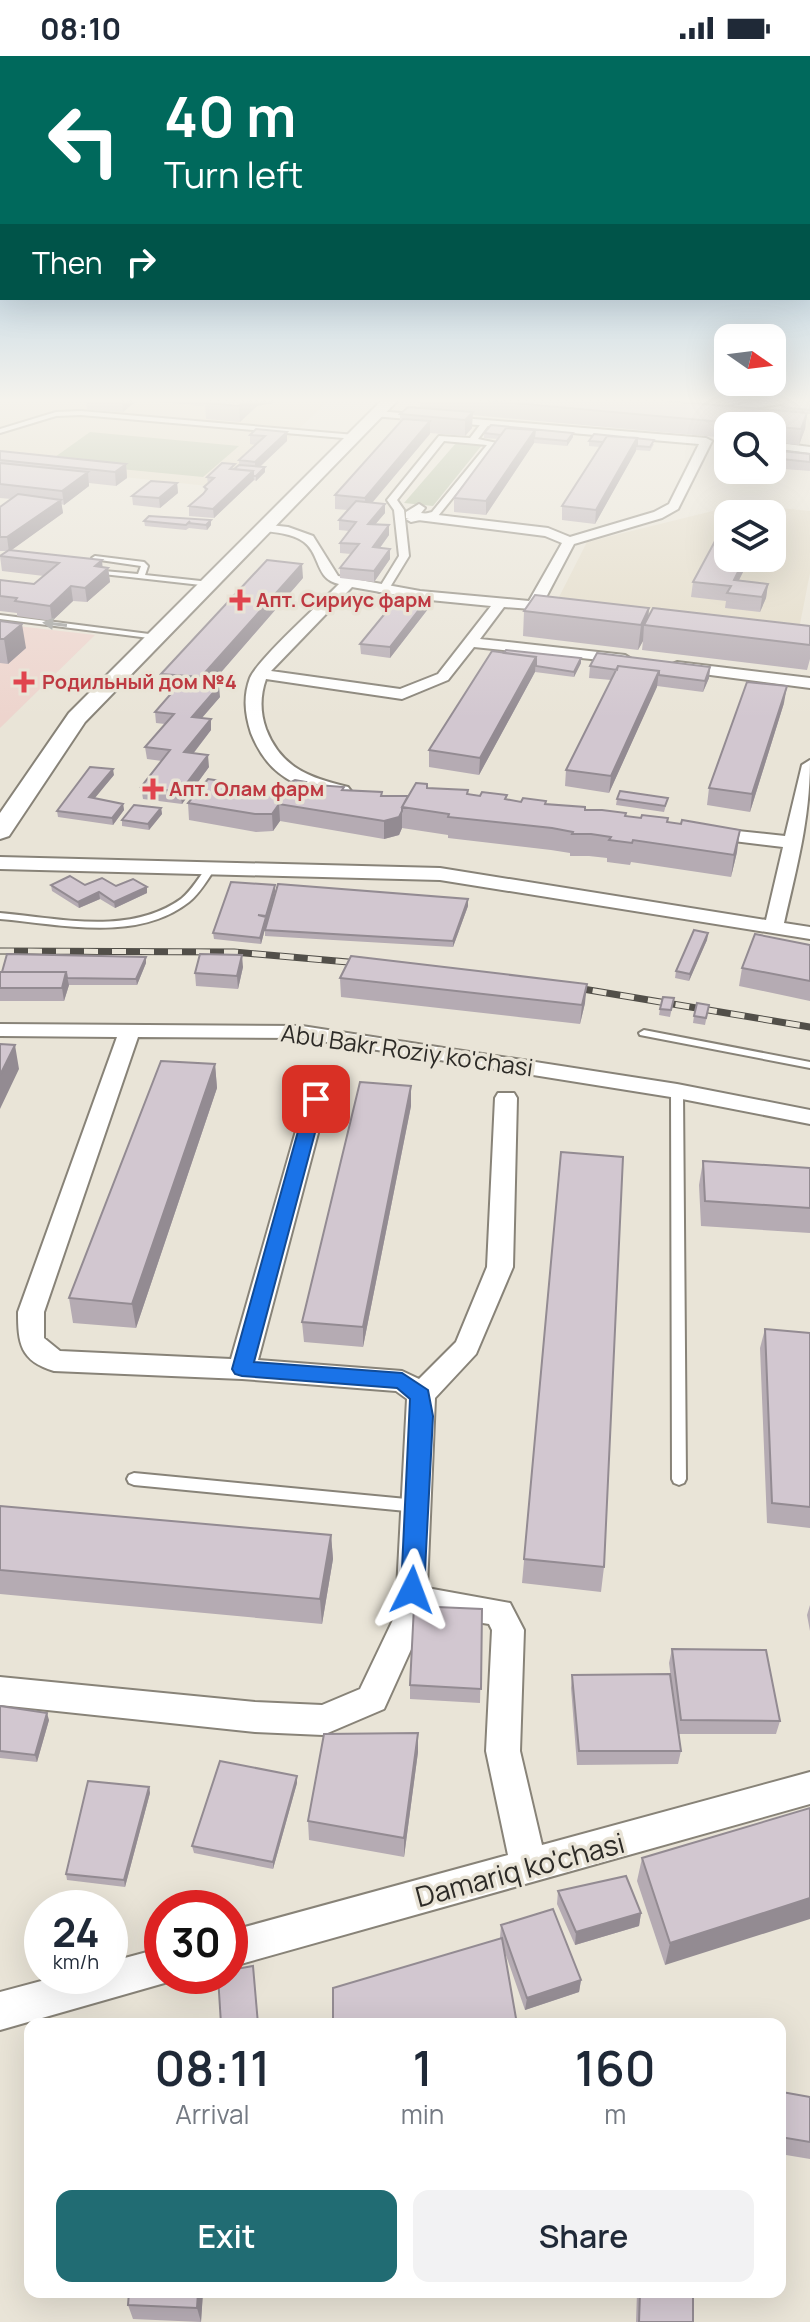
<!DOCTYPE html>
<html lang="en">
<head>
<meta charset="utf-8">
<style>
  body { margin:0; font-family:Manrope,sans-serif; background:#f2f2f3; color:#1f2937; height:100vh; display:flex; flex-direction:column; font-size:30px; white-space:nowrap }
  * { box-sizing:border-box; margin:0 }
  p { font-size:26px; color:#747a83 }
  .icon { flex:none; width:44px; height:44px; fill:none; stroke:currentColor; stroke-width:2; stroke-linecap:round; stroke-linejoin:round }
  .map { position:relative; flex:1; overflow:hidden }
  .side { position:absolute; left:24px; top:1962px; width:762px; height:280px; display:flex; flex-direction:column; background:#fff; border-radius:16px; box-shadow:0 8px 32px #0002 }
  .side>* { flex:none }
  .hud { position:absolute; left:0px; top:0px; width:810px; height:244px; box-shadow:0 8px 32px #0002; background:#00695c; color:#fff; overflow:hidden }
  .needle { width:52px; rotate:104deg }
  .fabs { position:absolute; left:714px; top:268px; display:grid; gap:16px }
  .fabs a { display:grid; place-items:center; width:72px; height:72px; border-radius:16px; background:#fff; box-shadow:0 8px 32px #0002; font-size:40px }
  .speed { position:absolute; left:24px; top:1834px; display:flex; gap:16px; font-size:40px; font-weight:700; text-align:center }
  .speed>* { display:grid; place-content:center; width:104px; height:104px; border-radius:50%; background:#fff; box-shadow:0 8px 32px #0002; line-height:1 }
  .speed small { font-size:20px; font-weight:400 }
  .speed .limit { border:12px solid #d22; background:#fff; color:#111 }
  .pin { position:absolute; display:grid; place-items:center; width:68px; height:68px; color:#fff; margin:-34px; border-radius:16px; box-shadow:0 4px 12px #0006 }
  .me { position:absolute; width:88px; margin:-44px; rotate:3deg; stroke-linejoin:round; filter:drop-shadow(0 0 6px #0008) }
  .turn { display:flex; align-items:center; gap:28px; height:168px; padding:0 32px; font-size:36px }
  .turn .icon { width:104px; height:104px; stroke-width:2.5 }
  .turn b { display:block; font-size:56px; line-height:68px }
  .then { display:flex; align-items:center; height:76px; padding:0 32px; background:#0003; gap:16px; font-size:30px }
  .eta { display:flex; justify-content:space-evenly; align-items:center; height:136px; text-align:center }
  .eta b { font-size:48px; font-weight:600; line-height:56px }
  .action { display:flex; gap:16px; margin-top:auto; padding:16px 32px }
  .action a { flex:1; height:92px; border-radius:16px; background:#216c73; color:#fff; font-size:32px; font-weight:600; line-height:92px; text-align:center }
  .action a+a { background:#f2f2f3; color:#1f2937 }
  .status { display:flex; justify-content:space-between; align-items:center; height:56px; padding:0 40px; background:#fff; direction:ltr }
  .status svg { height:22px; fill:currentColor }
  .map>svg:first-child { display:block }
  .built { fill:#e2dac6; fill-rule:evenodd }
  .medical { fill:#edd4cd }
  .green { fill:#aeba9c }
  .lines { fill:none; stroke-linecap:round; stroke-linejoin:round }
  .service-casing { stroke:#888378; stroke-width:4 }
  .pedestrian-casing { stroke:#888378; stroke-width:4 }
  .minor-casing { stroke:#888378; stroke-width:4 }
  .secondary-casing { stroke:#888378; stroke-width:4 }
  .service { fill:#fff; fill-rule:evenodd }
  .pedestrian { fill:#fff; fill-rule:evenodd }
  .minor { fill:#fff; fill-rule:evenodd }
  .secondary { fill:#fff; fill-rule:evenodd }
  .rail-casing { stroke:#524f49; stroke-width:7 }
  .rail { stroke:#e9e4d7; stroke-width:5; stroke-dasharray:14; stroke-linecap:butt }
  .wall { fill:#b5abb3 }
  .shaded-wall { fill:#938b92 }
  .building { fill:#d2c7d0; stroke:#938b92; stroke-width:2 }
  .oneway { fill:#a0a09e }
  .route { fill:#1a73e8; stroke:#114b97; stroke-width:2 }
  .health-dot { fill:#e0444e; stroke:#e9e4d7; stroke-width:3 }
  .labels { text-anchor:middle; stroke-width:7; stroke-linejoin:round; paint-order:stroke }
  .far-health-label { font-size:20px; font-weight:bold; fill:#be3a42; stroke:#e9e4d7; text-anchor:start }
  .street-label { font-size:24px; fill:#2d2b27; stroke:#e9e4d7 }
  .near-street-label { font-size:28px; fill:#2d2b27; stroke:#e9e4d7 }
</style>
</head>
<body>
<div class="status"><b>08:10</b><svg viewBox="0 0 49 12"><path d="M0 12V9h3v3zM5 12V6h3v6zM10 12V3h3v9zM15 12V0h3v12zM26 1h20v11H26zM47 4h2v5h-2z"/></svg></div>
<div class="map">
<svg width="810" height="2266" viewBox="0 0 810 2266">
  <rect width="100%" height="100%" fill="#e9e4d7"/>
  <path class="built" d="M0 344H329L255 415 208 430 0 408Z
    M741 448 810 455V517L800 568 558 543 587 486ZM728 458H772V502H728Z"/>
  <path class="medical" d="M0 568 95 579 0 672Z"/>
  <path class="green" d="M90 376 239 390 203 421 48 406Z
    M456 387 482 389 433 450 404 447Z"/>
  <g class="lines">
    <defs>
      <path id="service" d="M81 355 355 379 358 381 355 383 81 359 56 360 0 377V373L56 356Z
        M95 500 144 506 148 510 145 519 210 526 213 528 210 530 94 517 91 515 92 514 138 518 141 510 93 503 92 502Z
        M0 559 157 579 161 581 157 583 0 563Z
        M211 808 216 811C208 823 200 837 189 846 137 887 60 868 0 863V857C58 862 129 880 181 843 192 834 200 820 208 809Z
        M644 974 810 1006V1012L640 979 639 977Z
        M677 1032 683 1035 686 1423 684 1427 679 1429 674 1427 672 1423 671 1035Z
        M134 1417 417 1444 422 1446 424 1450 422 1454 417 1456 134 1429 129 1427 127 1423 129 1419Z"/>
      <path id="pedestrian" d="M483 365 490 367 478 383 497 387 438 460 411 466 406 463 432 456 487 389 444 385 397 444 404 454 409 500 387 536H379L378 534 399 500 394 454 387 444 439 380 470 382Z"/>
      <path id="minor" d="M763 344H810V350L781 348 713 358 708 355Z
        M377 355 706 382 712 385 678 453 662 462 574 488 543 547 558 549V555L504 551 480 583 625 599 633 604 630 607 474 591 448 624 402 643 266 623C260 640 260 656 266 673 281 712 310 722 348 731L351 735 348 739C328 744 294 729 279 717 266 707 257 692 251 677 245 658 243 641 250 622 259 602 321 547 339 528 315 523 321 499 304 486 292 477 276 477 261 474V468L288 471 313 480 338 520 420 535 529 545 562 487 545 480 410 463 406 462V456L419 448 425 452 421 457 548 472 570 481 654 456 669 448 699 388 373 360 372 358ZM352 531 420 543 491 550 438 618 400 633 271 615Z
        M772 386 810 391V397L772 392Z
        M677 606 810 622V632L672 614V608Z
        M810 704C810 763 797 810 784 867L810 871V883L440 824 0 813V801L440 812 766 864 783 791 709 782 700 777 709 772 785 780 802 709Z
        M0 968 302 970 677 1028 810 1054V1068L677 1042 302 982 138 981 44 1256V1282L60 1295 231 1303 305 1043 308 1038H324L327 1043 258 1304 402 1315 419 1323 456 1286 487 1211 495 1042 498 1037H514L517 1042 513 1211 476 1298 435 1342 427 1532 510 1547 524 1574 520 1695 542 1789 810 1716V1748L230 1911V1875L508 1799 486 1695 492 1574 489 1568 427 1558 384 1653 323 1679 255 1676 0 1649V1621L255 1646 322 1649 360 1633 402 1545 397 1534 407 1343 396 1335 242 1323 54 1315C20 1305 18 1287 18 1256L117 981 0 980Z
        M162 1892V1920H177L175 1924 0 1974V1936L60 1920H110V1906Z"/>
      <path id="secondary" d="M382 344H398L85 666 9 780 0 783V757L69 657Z"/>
    </defs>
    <use href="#service" class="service-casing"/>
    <use href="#pedestrian" class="pedestrian-casing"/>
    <use href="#minor" class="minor-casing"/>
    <use href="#secondary" class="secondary-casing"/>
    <use href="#service" class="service"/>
    <use href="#pedestrian" class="pedestrian"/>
    <use href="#minor" class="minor"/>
    <use href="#secondary" class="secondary"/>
    <defs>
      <path id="rail" d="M0 895 234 896 371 908
        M565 930 810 971"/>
    </defs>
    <use href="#rail" class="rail-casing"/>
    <use href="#rail" class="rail"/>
  </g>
  <path class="wall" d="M86 344H137L123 356 87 354Z
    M140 344H273V347L257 350 240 366 206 363 205 348 202 350Z
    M420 344H657L781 355 782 351 810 345V358H807L805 373 799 389 772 386V370H728V382L472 359V372L465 380 430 377 373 446 385 457 375 468 389 469V479L380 492 390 503 374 526 340 522V512L351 498 340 497V487L349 475 339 474V464L348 454 335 453V439L400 366V358L420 352Z
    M287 376V385L260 411 265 416 256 425 254 424 214 462 189 460V450L205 436 204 431 208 428 207 421 235 413 239 409V404L256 389 250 388V379Z
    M484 377 573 381 567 390 534 387 486 459 454 456V442L498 383 484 382Z
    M589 385 654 388 650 395 636 394 595 468 562 464V450L600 391 589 390Z
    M772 394 810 398V415L772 412Z
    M0 395 126 408 127 422 116 430 89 427V430L64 449 61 448 63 457 11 494 108 512 110 526 87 546 73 545 52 565 17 560V557L0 555V524L34 528 44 520 2 515 0 500 7 495H0V451L12 443 0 442Z
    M177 427 178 437 160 452 133 449 132 440Z
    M211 464V469L207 474 189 472 186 474 145 470 144 465Z
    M750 502 739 524 768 528 766 542 760 556 725 552 726 545 691 541 693 526Z
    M303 522 210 629 220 641 202 662 211 674 193 698 209 711 182 748 143 743 141 731 162 705 147 703 145 691 165 668 156 667 155 656 173 635 162 634 161 618Z
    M428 542V553L390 602 361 598 360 588Z
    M524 555 649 561 810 570V603L807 614 642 594 643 585 638 594 523 580Z
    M0 565 26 592 8 608 0 607Z
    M492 595 581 602V607L574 621 535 616 479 719 429 711V694Z
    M590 610 710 611 709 622 703 636 657 630 609 737 565 730 566 714 611 624 589 622Z
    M784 647 750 756 707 749 709 732Z
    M114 719 94 742 123 748 124 754 113 769 58 761 57 755Z
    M221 725V728L259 731V734L272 736 284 734 306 729 344 734 382 736V740H408L427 732 521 746 546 745V748L668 766 737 796 731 821 631 806 630 809 607 806V802L589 800H570V797L551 794 448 782V779L402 772 399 779 384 783 280 765 273 775 256 776 189 764 188 747Z
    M668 742 664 756 616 749 617 743Z
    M161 752 162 758 149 774 122 770V764Z
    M51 829 147 831V837L115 852 100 843 79 852 52 835Z
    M275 829V836L261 888 214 883 213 877Z
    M468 850 453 891 265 880V874Z
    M708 877 707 884 689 925 675 922 676 915Z
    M810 889V945L739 930 742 912Z
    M146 901V907L137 929H69L64 945H0V916Z
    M243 911 238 933 196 930 195 917Z
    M340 922 585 947 580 968 341 941Z
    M674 942 670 961 659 959 660 953Z
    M709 949 705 969 693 967 694 960Z
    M215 1008 217 1032 136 1272 73 1267 69 1242Z
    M411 1030V1050L363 1291 304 1286 302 1266Z
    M561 1096 604 1511 601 1536 522 1527Z
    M703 1105 810 1112V1177L701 1170 699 1129Z
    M765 1273 810 1277V1472L767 1467 760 1292Z
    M0 1450 331 1479 333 1503 322 1568 0 1538Z
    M810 1549V1575L807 1559Z
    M482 1553 480 1647 410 1643V1629Z
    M672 1593 780 1665 776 1678H678L669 1607Z
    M572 1619 681 1695 678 1708 577 1709 571 1632Z
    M0 1650 49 1664 37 1706 0 1702Z
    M418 1677V1696L404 1801 309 1784 308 1765Z
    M297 1727 273 1813 194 1797 192 1790Z
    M149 1731 150 1737 125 1831 67 1824 66 1818Z
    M810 1752 665 1909 637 1825 642 1802Z
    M558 1835 641 1857 639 1870 575 1889 557 1848Z
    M501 1869 581 1924 579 1936 525 1954 500 1882Z
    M782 2036 810 2041V2103L780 2098V2040Z
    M203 2236 201 2266 133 2263 128 2249Z
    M637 2236H693V2266H636Z"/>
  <path class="shaded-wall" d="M122 344H137L123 356Z
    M245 344H273V347L257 350 240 366 239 350Z
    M473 356 472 372 465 380V364Z
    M807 357 805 373 799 389 801 373Z
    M430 365V378L365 455V442Z
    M535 374 534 387 486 459V445Z
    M287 376V385L255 415V406Z
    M573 377V381L567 390V385Z
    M637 382 636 395 595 468 596 454Z
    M126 408 127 422 116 430 115 416Z
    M265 411V416L256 425V420Z
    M253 415 254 424 214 462 213 453Z
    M88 416 89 430 64 449 62 435Z
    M177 427 178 437 160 452 159 442Z
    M61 444 63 457 9 496 7 481Z
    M385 448V457L368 477V468Z
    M211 464V469L207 474 206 469Z
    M389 469V479L373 501V491Z
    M390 493V503L374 526V515Z
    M745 502H750L732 538 734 524Z
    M102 504 103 516 108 512 110 526 87 546 85 532 95 510Z
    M302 508 303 522 203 637 201 621Z
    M768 528 766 542 760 556 762 541Z
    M71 530 73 545 52 565 50 550Z
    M428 542V553L390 602V591Z
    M649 552 648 570 644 569 643 585 638 594 641 569Z
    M22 568 26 592 8 608 4 583Z
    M536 601 535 616 479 719 480 702Z
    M581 602V607L574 621V616Z
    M710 611 709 622 703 636 705 625Z
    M659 615 657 631 609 737 611 720Z
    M219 630 220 641 193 672 192 661Z
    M787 630 784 647 750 756 752 738Z
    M211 663V674L185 708 184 696Z
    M208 699 209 711 182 748 180 736Z
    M113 713 114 719 90 748 89 741Z
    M123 748 124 754 113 769 112 762Z
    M279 748 280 765 273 775 272 758Z
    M161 752 162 758 149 774 148 768Z
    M402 755V772L399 779 384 783V765Z
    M740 774 737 796 731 821 734 799Z
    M275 829V836L261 888 260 882 266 860Z
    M147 831V837L115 852 114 846Z
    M99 836 100 843 79 852 78 846Z
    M468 843V850L453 891V885Z
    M708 877 707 884 689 925 690 918Z
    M242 899 243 911 238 933 237 920Z
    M146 901V907L137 929 136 923Z
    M66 916 69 929 64 945 62 932Z
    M587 928 585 947 580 968 582 949Z
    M15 989 19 1013 0 1053V1019Z
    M215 1008 217 1032 136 1272 132 1248Z
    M411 1030V1050L363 1291V1271Z
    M331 1479 333 1503 322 1568 320 1543Z
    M47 1657 49 1664 37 1706 35 1699Z
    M418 1677V1696L404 1801V1782Z
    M297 1720V1727L273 1813V1806Z
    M149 1731 150 1737 125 1831 124 1824Z
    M810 1842V1863L665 1909 670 1887Z
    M641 1857 639 1870 575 1889 576 1876Z
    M581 1924 579 1936 525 1954 527 1942Z
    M198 2236H203L201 2266 197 2252Z"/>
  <path class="building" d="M208 344H245L239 350 205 347Z
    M480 344H657L807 357 801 373Z
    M786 344 810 345V354L782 351Z
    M408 351 473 356 465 364 400 358Z
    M403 363 430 365 365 442 335 439Z
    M491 369 573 377 567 385 534 382 535 374 506 372 501 379 484 377Z
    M506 372 535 374 486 445 454 442Z
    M256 373 287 376 255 406 239 404 265 380 250 379Z
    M594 378 654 384 650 391 637 390V382L607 380 603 386 589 385Z
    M607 380 637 382 596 454 562 450Z
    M772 394 810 398V406L772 402Z
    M0 395 126 408 115 416 0 404Z
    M0 407 88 416 62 435 0 428Z
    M222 407 235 408 230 413 253 415 213 453 189 450 203 438 207 433 204 431 214 422 207 421Z
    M239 409 265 411 256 420H253V415L234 413Z
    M151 425 177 427 159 442 132 440Z
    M18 438 61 444 7 481H0V451Z
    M356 445 385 448 368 468 389 469 373 491 390 493 374 515 340 512 359 488 340 487 356 466 339 464Z
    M149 460 211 464 206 469 188 467 190 465 186 469 144 465Z
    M728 461V502H745L734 524 768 528 762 541 727 537 731 530 693 526Z
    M9 494 102 504 95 510 108 512 85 532 71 530 50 550 15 545 17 542 0 540V524L34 528 59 507 0 500Z
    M267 504 302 508 201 621 161 618Z
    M400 539 428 542 390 591 360 588Z
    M535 539 649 552 641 569 524 555Z
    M653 552 810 570V589L644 569Z
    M0 565 22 568 4 583H0Z
    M506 594 581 602 574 616 536 610V601L504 597Z
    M492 595 536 601 480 702 429 694Z
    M597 597 710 611 705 625 659 619V615L618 610 617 614 590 610Z
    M618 610 659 615 611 720 566 714Z
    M182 625 219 630 192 661 211 663 184 696 208 699 180 736 141 731 170 694 145 691 174 658 155 656Z
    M747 626 787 630 752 738 709 732Z
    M90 711 113 713 89 741 123 748 112 762 57 755Z
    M208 723 221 725 218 728 259 731 257 734 272 736 274 733 284 734 289 727 295 724 306 726 305 728 344 731 342 734 382 736 381 740H408L402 751V755L399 761 384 765 279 748 272 758H255L188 747Z
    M416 727 427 728V732L468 734 467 738 480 740 482 736 507 739 505 743 521 746 523 742 546 745 545 748 585 751V754H602L626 757 625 760 641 762 642 759 668 762 667 766 681 768 682 764 740 774 734 799 633 784 632 787 609 784 611 781 591 778H572L573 776 552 772 448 761 449 758 402 751Z
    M620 735 668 742 665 750 617 743Z
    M134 749 161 752 148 768 122 764Z
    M70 820 85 829 102 822 116 830 133 823 147 831 114 846 99 836 78 846 51 829Z
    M231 826 275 829 266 860 258 859 266 861 260 882 213 877Z
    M278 828 468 843 453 885 265 874Z
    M694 874 708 877 690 918 676 915Z
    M755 878 810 889V925L742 912Z
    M7 898 146 901 136 923 67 922 66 916H2Z
    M200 898 242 899 237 920 195 917Z
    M351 900 587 928 582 949 340 922Z
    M0 916H66L62 932H0Z
    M663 941 674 942 671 954 660 953Z
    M697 947 709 949 706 962 694 960Z
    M0 988 15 989 0 1019Z
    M161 1005 215 1008 132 1248 69 1242Z
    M360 1026 411 1030 363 1271 302 1266Z
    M561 1096 623 1101 604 1511 524 1503Z
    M703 1105 810 1112V1152L705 1145Z
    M765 1273 810 1277V1451L772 1447Z
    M0 1450 331 1479 320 1543 0 1514Z
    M414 1550 482 1553 481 1633 410 1629Z
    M672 1593 766 1594 780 1665 681 1664Z
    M670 1618 681 1695H579L572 1619Z
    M0 1650 47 1657 35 1699 0 1695Z
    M418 1677 404 1782 308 1765 324 1678Z
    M220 1705 297 1720 273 1806 192 1790Z
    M88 1725 149 1731 124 1824 66 1818Z
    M810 1752V1842L670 1887 642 1802Z
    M626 1820 641 1857 576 1876 558 1835Z
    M553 1853 581 1924 527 1942 501 1869Z
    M502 1882 517 1968H333V1932Z
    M253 1910 258 1968H221L218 1920H230V1914Z
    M782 2036 810 2041V2086L780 2081Z
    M129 2236H198L197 2252 128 2249Z
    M640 2236H693V2266H639Z"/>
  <defs><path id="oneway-solid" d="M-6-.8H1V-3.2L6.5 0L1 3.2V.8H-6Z" transform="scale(2)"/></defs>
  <use class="oneway" href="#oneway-solid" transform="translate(55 568) rotate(-173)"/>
  <linearGradient id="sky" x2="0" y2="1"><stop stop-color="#77aed6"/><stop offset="0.52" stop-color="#f5f3ed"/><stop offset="1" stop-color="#f5f3ed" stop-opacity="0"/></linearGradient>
  <rect width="810" height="662" fill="url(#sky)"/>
  <path class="route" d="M316 1038 324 1043 254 1306 402 1317 428 1334 433 1360 424 1534 420 1541 412 1544 404 1541 401 1534 410 1343 397 1332 242 1320 235 1318 232 1313 307 1043Z"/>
  <g class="health-dot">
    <path d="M236 532h8v8h8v8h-8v8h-8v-8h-8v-8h8z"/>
    <path d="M20 614h8v8h8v8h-8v8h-8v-8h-8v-8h8z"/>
    <path d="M149 721h8v8h8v8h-8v8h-8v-8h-8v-8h8z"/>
  </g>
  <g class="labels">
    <g class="far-health-label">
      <text x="256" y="551">Апт. Сириус фарм</text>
      <text x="42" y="633">Родильный дом №4</text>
      <text x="169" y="740">Апт. Олам фарм</text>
    </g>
    <g class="street-label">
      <text transform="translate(407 995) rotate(8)" y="8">Abu Bakr Roziy ko'chasi</text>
    </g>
    <g class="near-street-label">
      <text transform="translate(520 1814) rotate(-15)" y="10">Damariq ko'chasi</text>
    </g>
  </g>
</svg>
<div class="fabs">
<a><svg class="needle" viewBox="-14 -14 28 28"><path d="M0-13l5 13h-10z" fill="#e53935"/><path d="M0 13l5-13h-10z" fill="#747a83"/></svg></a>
<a><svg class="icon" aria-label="search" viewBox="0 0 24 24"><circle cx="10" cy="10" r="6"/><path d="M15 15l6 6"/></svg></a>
<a><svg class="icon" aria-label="layers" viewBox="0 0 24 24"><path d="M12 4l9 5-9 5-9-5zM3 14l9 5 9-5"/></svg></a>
</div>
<div class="speed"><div>24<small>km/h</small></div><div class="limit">30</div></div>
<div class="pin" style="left:316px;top:1043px;background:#d93025"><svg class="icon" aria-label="arrive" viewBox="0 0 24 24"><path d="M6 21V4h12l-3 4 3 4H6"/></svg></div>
<svg class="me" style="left:412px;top:1534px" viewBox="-20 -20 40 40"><path d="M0-17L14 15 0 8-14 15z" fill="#1a73e8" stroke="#fff" stroke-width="4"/></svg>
<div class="hud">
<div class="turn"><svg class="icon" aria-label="left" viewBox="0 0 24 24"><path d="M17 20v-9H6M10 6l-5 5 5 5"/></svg><div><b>40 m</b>Turn left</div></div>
<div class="then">Then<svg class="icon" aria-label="right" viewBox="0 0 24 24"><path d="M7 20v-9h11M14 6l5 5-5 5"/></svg></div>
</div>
<section class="side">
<div class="eta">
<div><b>08:11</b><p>Arrival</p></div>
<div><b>1</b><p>min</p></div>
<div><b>160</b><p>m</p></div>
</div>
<div class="action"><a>Exit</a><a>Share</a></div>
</section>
</div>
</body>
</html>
